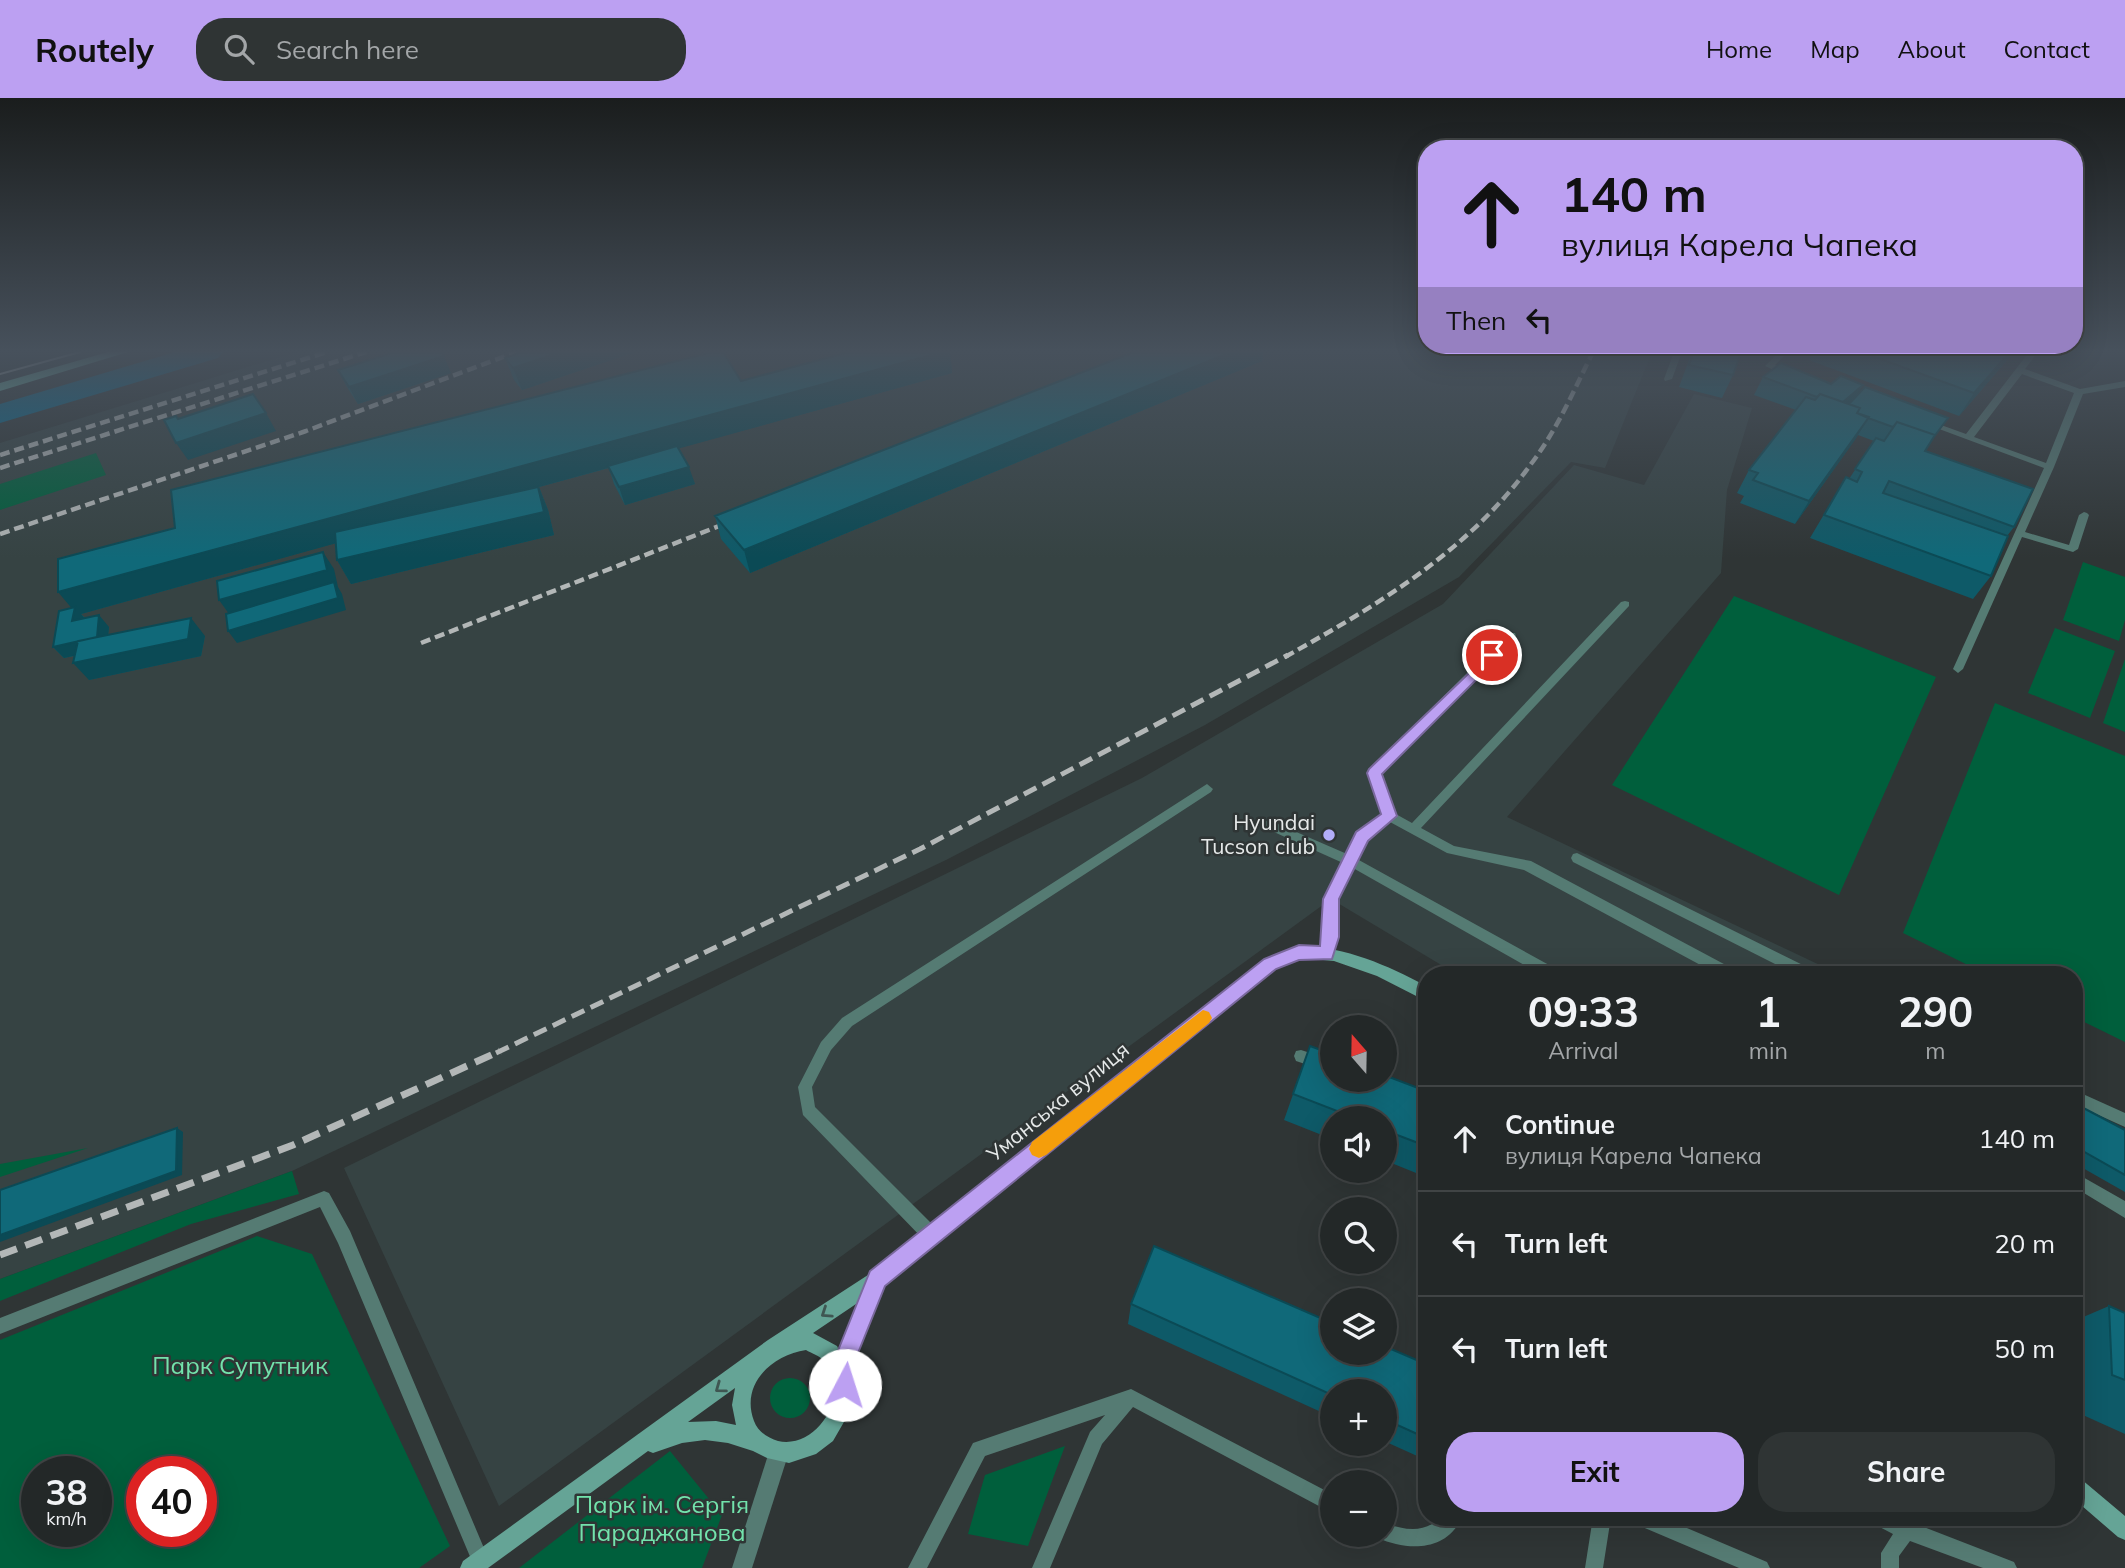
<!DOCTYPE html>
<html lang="en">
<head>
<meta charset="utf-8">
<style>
  body { margin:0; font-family:Mulish,sans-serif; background:#2f3434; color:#f1f3f6; height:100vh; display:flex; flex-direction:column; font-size:26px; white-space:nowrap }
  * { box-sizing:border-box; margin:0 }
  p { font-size:23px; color:#a3a6a8 }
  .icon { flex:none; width:38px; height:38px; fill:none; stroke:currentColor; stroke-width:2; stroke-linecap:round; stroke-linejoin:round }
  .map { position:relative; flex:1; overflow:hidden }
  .side { position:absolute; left:1418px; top:868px; width:665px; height:560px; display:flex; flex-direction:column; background:#232828; border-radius:28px; box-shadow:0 7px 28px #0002,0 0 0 2px #404445 }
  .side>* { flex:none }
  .top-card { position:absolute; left:1418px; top:42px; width:665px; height:214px; border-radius:28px; box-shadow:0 7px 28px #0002,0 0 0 2px #404445; background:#bca0f2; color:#111; overflow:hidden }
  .needle { width:46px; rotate:340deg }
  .tools { position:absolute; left:1320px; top:917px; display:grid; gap:14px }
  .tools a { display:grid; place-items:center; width:77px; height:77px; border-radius:50%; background:#232828; box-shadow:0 7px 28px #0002,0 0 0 2px #404445; font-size:35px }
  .speed { position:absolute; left:21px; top:1358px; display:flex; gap:14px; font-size:35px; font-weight:700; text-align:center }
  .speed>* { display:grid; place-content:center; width:91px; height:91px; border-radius:50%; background:#232828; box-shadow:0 7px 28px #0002,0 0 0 2px #404445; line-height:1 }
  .speed small { font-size:18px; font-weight:400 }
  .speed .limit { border:10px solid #d22; background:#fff; color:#111 }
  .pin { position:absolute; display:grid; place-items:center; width:60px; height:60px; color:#fff; margin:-30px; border:4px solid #fff; border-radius:50%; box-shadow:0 2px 7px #0007 }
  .me { position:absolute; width:77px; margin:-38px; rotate:5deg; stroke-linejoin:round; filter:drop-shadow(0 0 5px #0008) }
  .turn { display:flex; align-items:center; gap:24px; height:147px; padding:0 28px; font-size:32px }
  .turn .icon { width:91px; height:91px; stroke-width:2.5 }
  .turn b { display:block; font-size:49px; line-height:60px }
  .then { display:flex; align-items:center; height:66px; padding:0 28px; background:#0003; gap:14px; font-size:26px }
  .eta { display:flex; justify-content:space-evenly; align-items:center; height:119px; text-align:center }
  .eta b { font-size:42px; font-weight:700; line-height:49px }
  .action { display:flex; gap:14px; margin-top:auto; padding:14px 28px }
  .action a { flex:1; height:80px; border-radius:28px; background:#bca0f2; color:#111; font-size:28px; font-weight:700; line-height:80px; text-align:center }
  .action a+a { background:#2f3434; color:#f1f3f6 }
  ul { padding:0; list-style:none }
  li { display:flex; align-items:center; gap:21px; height:105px; padding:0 28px; border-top:2px solid #404445 }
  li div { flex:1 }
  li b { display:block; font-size:26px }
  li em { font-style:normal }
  header { display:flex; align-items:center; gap:42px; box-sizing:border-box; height:98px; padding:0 35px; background:#bca0f2; color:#111 }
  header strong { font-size:33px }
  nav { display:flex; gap:38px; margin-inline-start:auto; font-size:24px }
  .search { width:490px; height:63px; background:#2f3434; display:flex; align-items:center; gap:18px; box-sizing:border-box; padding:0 24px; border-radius:28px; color:#a3a6a8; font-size:26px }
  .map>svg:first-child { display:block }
  .built { fill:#364343 }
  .green { fill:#005f3c; fill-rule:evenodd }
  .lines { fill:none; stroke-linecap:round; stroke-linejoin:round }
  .river { fill:#01698f; fill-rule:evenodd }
  .lane { fill:#557b73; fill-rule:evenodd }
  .street { fill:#557b73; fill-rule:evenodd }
  .secondary { fill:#65a496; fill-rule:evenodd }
  .primary { fill:#70c3b1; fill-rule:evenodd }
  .tram { stroke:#b3b7b7; stroke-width:2 }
  .rail-far2 { stroke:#b3b7b7; stroke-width:4.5; stroke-dasharray:10 5; stroke-linecap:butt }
  .rail-far1 { stroke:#b3b7b7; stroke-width:5; stroke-dasharray:14 7; stroke-linecap:butt }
  .rail { stroke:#b3b7b7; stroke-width:7; stroke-dasharray:18 9; stroke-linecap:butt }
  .wall { fill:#0e5a68 }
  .shaded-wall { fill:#0b4a55 }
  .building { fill:#106979; stroke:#0b4a55; stroke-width:2 }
  .oneway { stroke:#3f5652 }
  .route { fill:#bca0f2; stroke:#7a689d; stroke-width:2 }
  .slow { fill:#f59e0b }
  .poi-dot { fill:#b3adf9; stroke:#2f3535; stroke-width:2.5 }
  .labels { text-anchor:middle; stroke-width:5; stroke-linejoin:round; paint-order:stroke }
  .poi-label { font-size:21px; fill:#e6e9e9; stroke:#2f3535; text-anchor:end }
  .street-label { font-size:21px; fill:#e6e9e9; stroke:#2f3535 }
  .near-park-label { font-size:24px; fill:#72e3ac; stroke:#2f3535 }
</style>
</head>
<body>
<header>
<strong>Routely</strong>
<div class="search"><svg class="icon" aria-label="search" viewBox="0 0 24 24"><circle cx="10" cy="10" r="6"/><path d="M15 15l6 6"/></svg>Search here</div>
<nav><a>Home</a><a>Map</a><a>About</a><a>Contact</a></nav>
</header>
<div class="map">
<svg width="2125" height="1470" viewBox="0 0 2125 1470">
  <rect width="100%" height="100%" fill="#2f3535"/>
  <path class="built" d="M297 254H1652L1605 370 1571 364 1459 479 1205 627 946 762 292 1073 0 1181V345Z
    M1694 296 1752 310 1727 392 1721 475 1507 719 1841 877H1458L1331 801 499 1408 344 1070 1142 680 1443 506 1574 367 1644 387Z"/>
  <path class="green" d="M96 355 106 377 0 412V386Z
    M2083 464 2125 479V522L2119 543 2063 522Z
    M1734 498 1936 579 1839 797 1612 687Z
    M2055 530 2115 553 2090 620 2028 595Z
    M2125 561V634L2103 625Z
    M1995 605 2125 658V944L2074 919V877H1988L1903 835Z
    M88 1050 0 1079V1066Z
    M292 1073 299 1096 191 1126 0 1203V1181Z
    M257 1138 312 1156 450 1448 419 1470H0V1242ZM37 1374H96V1433H37ZM142 1374H201V1433H142Z
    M770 1300a20 20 0 1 1 40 0a20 20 0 1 1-40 0Z
    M1065 1348 1028 1448 968 1436 985 1377Z
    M670 1353 722 1417 702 1470H519Z"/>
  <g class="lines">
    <path class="river" d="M175 254H223L218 260 0 325V306Z"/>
    <path class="lane" d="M1674 254H1682L1672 281 1665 283 1664 281Z
      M1779 254H1788L1775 267 1791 273V277H1785L1765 268Z
      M2029 254H2038L2025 271 2080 291 2125 283V289L2083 296 2054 369 2025 434 2069 447 2079 417 2084 414 2087 415 2089 417 2078 451 2073 454 2022 439 1963 571 1958 575 1953 571 2044 370 1923 325 1930 323 1966 336ZM2022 276 2074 295 2046 365 1974 339Z
      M1625 503 1629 504V508L1421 730 1454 748 1531 763 1737 873 1739 877H1719L1524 772 1447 755 1390 724 1367 742 1357 761 1560 873 1562 877H1542L1353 770 1337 801 1333 856 1331 860 1326 862 1321 860 1319 856 1325 801 1343 765 1263 729 1261 726 1263 723H1271L1347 756 1358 736 1382 716 1368 675 1370 672 1507 535H1515L1516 538 1515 541 1380 676 1394 715 1412 725 1621 504Z
      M1207 686 1213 691 1211 694 852 928 831 952 812 989 815 1009 937 1131 939 1137 937 1143 931 1145 925 1143 803 1017 798 989 821 944 842 920Z
      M1577 755 1815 873 1817 877H1797L1573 764 1571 760 1573 756Z
      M1301 952 1332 962V975L1296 963 1294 958 1296 953Z
      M2074 992 2125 1015V1029L2074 1006Z
      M2074 1074 2125 1103V1120L2074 1089Z
      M324 1093 329 1095 350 1133 489 1462 486 1468 483 1470 474 1468 338 1145 320 1109 0 1236V1220Z
      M1131 1291 1332 1396V1415L1133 1309 1102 1346 1050 1470H1032L1090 1334 1105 1317 985 1358 927 1470H908L973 1345Z
      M1441 1419H1462C1447 1454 1407 1453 1378 1440L1376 1437H1384V1425C1405 1432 1424 1436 1441 1419Z
      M1593 1419H1611L1603 1470H1585Z
      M1630 1419H1661L1767 1464 1770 1470H1739L1633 1425Z
      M1869 1419H1898L2014 1464 2017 1470H1983L1910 1443 1899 1458V1470H1881V1455L1893 1436 1872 1425Z"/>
    <path class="street" d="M779 1344 786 1347 789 1354 752 1470H732L769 1354 772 1347Z"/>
    <path class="secondary" d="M1301 848C1346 849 1387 867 1426 888V903L1377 878 1334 863 1301 860 1275 871 884 1187 851 1272 854 1295 848 1317 833 1343 816 1356 789 1365 767 1360 753 1353 728 1345 705 1342 682 1345 653 1355 648 1353 488 1470H460L463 1463 768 1242 871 1175 1265 861ZM859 1204 839 1252 837 1248 813 1235ZM806 1252C811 1255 820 1258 824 1263 853 1293 818 1352 778 1343 768 1340 758 1334 754 1323 740 1286 772 1257 806 1252ZM735 1290 732 1307 736 1327 716 1323 688 1324Z
      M2074 1378 2081 1381 2125 1418V1442L2118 1439 2074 1401Z"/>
    <path class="primary" d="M108 254H128L0 293V285Z"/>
    <path class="tram" d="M0 276 80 254"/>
    <path class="rail-far2" d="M0 357 327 254
      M0 370 366 254
      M0 436 306 333 516 254
      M421 545 737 421
      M1285 559C1376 508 1469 453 1531 366 1557 332 1574 292 1593 254"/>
    <path class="rail-far1" d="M496 955 920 751 1288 557"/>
    <path class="rail" d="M0 1157 293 1047 500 953"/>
  </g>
  <path class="wall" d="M521 254H635L522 292 514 282 505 260Z
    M849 254H950L952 275 679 350 695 386 625 407 614 386 609 370 539 389 548 412 554 437 351 486 337 462 336 445 81 516 85 520 109 529 108 537 205 538 201 558 89 582 74 558 64 560 53 549 71 510 175 430Z
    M1134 254H1263L1262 263 750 475 721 441 715 418Z
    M1692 254H1741L1733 277 1722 300 1679 289Z
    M1813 254H2014L1959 318 1809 262Z
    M338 272 451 275 358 306 347 289Z
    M1763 279 1831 286 1863 287 1855 299 1925 353 2014 429 2007 438 1991 478 1973 501 1810 440 1846 379 1849 381 1874 343 1858 337 1795 426 1740 405 1744 398 1737 395 1749 372 1796 312 1754 297Z
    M1310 948 1426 993V1079L1384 1062V1020H1332V1041L1284 1022Z
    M2074 1005 2125 1032V1094L2074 1065Z
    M1131 1206 1426 1266V1362L1384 1343V1293H1332V1319L1128 1226Z
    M2109 1208 2125 1215V1336L2074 1313V1223Z"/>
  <path class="shaded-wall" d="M550 254H635L522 292 513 270Z
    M942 254H950L952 275 539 389 548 412 554 437 351 486 337 462 538 389 81 516 85 521 72 523 74 513 58 494Z
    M1231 254H1263L1262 263 750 475 744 452Z
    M2010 254H2014L1959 318 1974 295Z
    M444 258 451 275 358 306 349 289Z
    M1863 287 1853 304 1830 325 1840 307Z
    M266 315 276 333 188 362 176 345Z
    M1869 319 1855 342 1795 426 1809 403Z
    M689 369 695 386 625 407 619 389Z
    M323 454 334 471 338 489 342 496 346 512 237 545 228 533 232 520 219 502Z
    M99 517 109 529 107 550 64 560 53 549Z
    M191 520 205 538 201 558 89 582 73 565Z
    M177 1030 183 1034 182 1077 0 1144V1137Z"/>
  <path class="building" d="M395 254H441L444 258 349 289 338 272Z
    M521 254H560L513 270 505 260Z
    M712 254H723L741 283 849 254H942L58 494V461L175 430 171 392Z
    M1134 254H1231L744 452 715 418Z
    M1694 254H1741L1733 277 1689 267Z
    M1861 254H2010L1974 295Z
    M1781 265 1831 286 1841 278 1863 287 1843 304 1820 296 1817 299 1763 279Z
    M1865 289 1948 320 1933 340 1935 337 1897 324 1893 329 1868 320 1857 315 1860 310 1849 306Z
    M253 296 266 315 176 345 164 322 176 318 178 321Z
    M1820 296 1860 310 1857 315 1869 319 1809 403 1753 382 1758 375 1749 372 1806 299 1815 302Z
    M1897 324 1935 337 1925 353 2033 391 2014 429 1889 383 1883 395 2008 438 1991 478 1824 417 1846 379 1857 384 1862 374 1855 371 1876 340 1884 343Z
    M677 348 689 369 619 389 608 368Z
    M538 389 544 414 337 462 335 434Z
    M323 454 327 472 219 502 217 483Z
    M334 484 338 500 228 533 226 516Z
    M75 509 72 523 99 517 97 539 53 549 59 513Z
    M191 520 188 541 73 565 78 543Z
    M1310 948 1332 956V982H1384V977L1426 993V1048L1384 1032V1020H1355L1293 996Z
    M2074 1005 2125 1032V1077L2074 1048Z
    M177 1030 176 1073 0 1137V1092Z
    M1154 1148 1332 1225V1255H1384V1248L1426 1266V1340L1384 1321V1293H1332V1297L1131 1206Z
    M2109 1208 2125 1215V1282L2112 1277Z"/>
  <defs><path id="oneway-chevron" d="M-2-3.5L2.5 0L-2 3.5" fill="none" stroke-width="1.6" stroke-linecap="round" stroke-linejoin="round" transform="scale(1.75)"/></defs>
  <g class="oneway">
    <use href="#oneway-chevron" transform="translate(826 1215) rotate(146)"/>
    <use href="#oneway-chevron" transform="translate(720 1290) rotate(144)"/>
  </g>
  <linearGradient id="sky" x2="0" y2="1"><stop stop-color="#1a1d1d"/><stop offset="0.55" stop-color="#47515c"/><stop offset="1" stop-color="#47515c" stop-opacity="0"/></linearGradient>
  <rect width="2125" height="460" fill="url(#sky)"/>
  <path class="route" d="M1492 553 1499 557 1497 561 1382 676 1397 718 1368 743 1339 801V839L1332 861 1299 862 1276 871 885 1188 852 1270 856 1287 853 1295 845 1298 837 1295 831 1270 870 1173 1264 861 1299 847 1320 848 1323 801 1356 734 1381 716 1367 675 1369 671Z"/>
  <path class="slow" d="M1203 912 1209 914 1212 920 1209 925 1046 1057 1039 1060 1032 1057 1029 1051 1032 1044Z"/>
  <circle class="poi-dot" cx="1329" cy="737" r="7"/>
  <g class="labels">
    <g class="poi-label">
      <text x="1315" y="732">Hyundai<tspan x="1315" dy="24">Tucson club</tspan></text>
    </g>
    <g class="street-label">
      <text transform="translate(1058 1004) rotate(-39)" y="7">Уманська вулиця</text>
    </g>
    <g class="near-park-label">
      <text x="240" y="1276">Парк Супутник</text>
      <text x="662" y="1415">Парк ім. Сергія<tspan x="662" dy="28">Параджанова</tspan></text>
    </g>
  </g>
</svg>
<div class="tools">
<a><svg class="needle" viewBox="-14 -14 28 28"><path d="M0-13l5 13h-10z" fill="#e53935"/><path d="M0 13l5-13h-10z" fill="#a3a6a8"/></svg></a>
<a><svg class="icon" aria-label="sound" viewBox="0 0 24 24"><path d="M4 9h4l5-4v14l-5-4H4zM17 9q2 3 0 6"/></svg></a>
<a><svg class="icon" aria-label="search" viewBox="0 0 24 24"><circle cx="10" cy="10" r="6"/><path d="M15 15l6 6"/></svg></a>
<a><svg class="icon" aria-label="layers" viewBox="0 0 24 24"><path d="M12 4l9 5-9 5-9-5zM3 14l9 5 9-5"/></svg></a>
<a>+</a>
<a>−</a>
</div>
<div class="speed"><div>38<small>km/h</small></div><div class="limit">40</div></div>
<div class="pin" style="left:1492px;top:557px;background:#d93025"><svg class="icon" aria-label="arrive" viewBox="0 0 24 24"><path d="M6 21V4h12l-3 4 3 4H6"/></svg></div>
<svg class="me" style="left:845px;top:1287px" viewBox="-20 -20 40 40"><circle r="19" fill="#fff"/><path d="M0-13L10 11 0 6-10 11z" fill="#bca0f2"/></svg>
<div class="top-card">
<div class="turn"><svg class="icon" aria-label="ahead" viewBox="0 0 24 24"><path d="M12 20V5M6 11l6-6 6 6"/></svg><div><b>140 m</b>вулиця Карела Чапека</div></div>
<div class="then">Then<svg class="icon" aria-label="left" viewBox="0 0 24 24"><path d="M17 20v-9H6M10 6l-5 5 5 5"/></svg></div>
</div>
<section class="side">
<div class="eta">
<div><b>09:33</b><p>Arrival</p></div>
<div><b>1</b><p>min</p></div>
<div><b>290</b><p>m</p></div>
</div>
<ul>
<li><svg class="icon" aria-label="ahead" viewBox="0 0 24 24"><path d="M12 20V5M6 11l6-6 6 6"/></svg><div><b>Continue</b><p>вулиця Карела Чапека</p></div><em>140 m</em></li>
<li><svg class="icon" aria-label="left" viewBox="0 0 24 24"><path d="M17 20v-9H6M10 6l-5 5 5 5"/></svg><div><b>Turn left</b></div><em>20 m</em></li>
<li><svg class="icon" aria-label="left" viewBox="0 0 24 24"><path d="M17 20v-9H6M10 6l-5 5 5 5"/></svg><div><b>Turn left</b></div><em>50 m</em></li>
</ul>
<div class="action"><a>Exit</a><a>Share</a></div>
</section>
</div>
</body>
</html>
